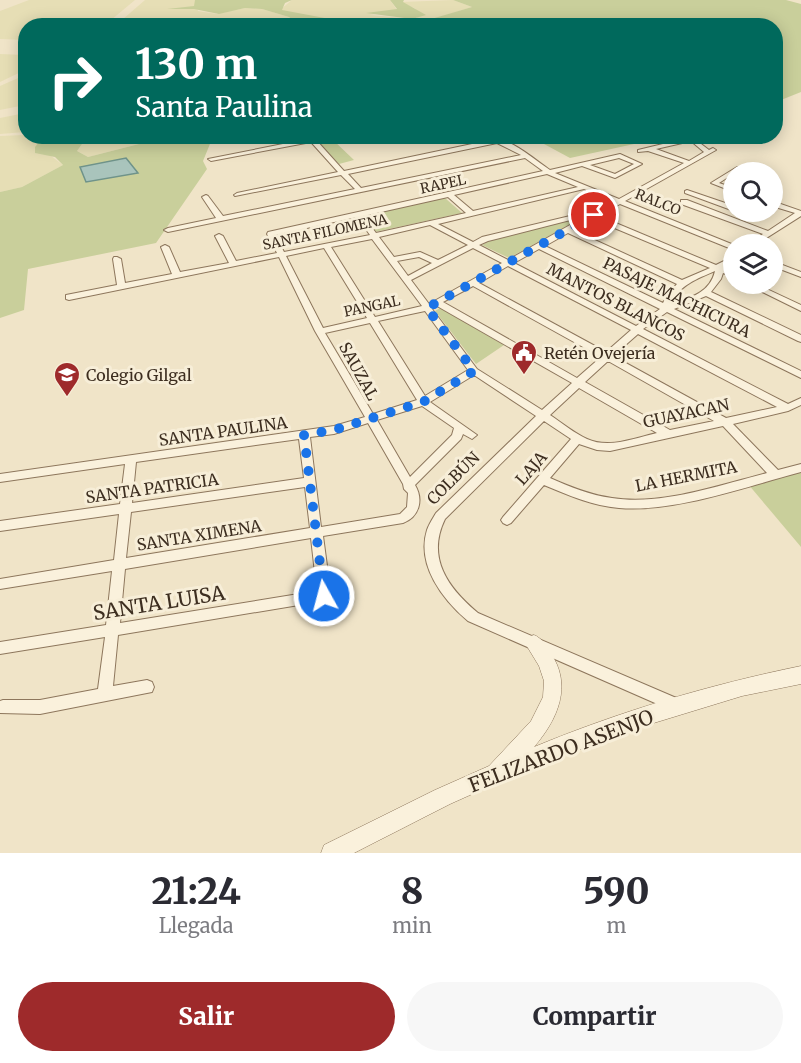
<!DOCTYPE html>
<html lang="es">
<head>
<meta charset="utf-8">
<style>
  body { margin:0; font-family:Merriweather,serif; background:#f7f7f7; color:#2b2b33; height:100vh; display:flex; flex-direction:column; font-size:22px; white-space:nowrap }
  * { box-sizing:border-box; margin:0 }
  p { font-size:20px; color:#7c7c81 }
  .icon { flex:none; width:33px; height:33px; fill:none; stroke:currentColor; stroke-width:2; stroke-linecap:round; stroke-linejoin:round }
  .map { position:relative; height:853px; overflow:hidden }
  .side { display:flex; flex-direction:column; background:#fff; flex:1 }
  .side>* { flex:none }
  .guide { position:absolute; left:18px; top:18px; width:765px; height:126px; border-radius:24px; box-shadow:0 3px 15px #0003; background:#00695c; color:#fff; overflow:hidden }
  .buttons { position:absolute; left:723px; top:162px; display:grid; gap:12px }
  .buttons a { display:grid; place-items:center; width:60px; height:60px; border-radius:50%; background:#fff; box-shadow:0 3px 15px #0003; font-size:30px }
  .pin { position:absolute; display:grid; place-items:center; width:51px; height:51px; color:#fff; margin:-26px; border:3px solid #fff; border-radius:50%; box-shadow:0 2px 6px #0007 }
  .me { position:absolute; width:66px; margin:-33px; rotate:353deg; stroke-linejoin:round; filter:drop-shadow(0 0 4px #0008) }
  .turn { display:flex; align-items:center; gap:21px; height:126px; padding:0 18px; font-size:27px }
  .turn .icon { width:78px; height:78px; stroke-width:2.5 }
  .turn b { display:block; font-size:42px; line-height:51px }
  .eta { display:flex; justify-content:space-evenly; align-items:center; height:102px; text-align:center }
  .eta b { font-size:36px; font-weight:800; line-height:42px }
  .cta { display:flex; gap:12px; margin-top:auto; padding:12px 18px }
  .cta a { flex:1; height:69px; border-radius:36px; background:#9e2a2b; color:#fff; font-size:24px; font-weight:800; line-height:69px; text-align:center }
  .cta a+a { background:#f7f7f7; color:#2b2b33 }
  .map>svg:first-child { display:block }
  .farmland { fill:#e6deb5 }
  .green { fill:#c9cf9b }
  .water { fill:#a9c4bc; stroke:#6f938a; stroke-width:1.5 }
  .lines { fill:none; stroke-linecap:round; stroke-linejoin:round }
  .minor-casing { stroke:#8d765c; stroke-width:2 }
  .tertiary-casing { stroke:#8d765c; stroke-width:1 }
  .minor { fill:#faf1dc; fill-rule:evenodd }
  .tertiary { fill:#faf1dc; fill-rule:evenodd }
  .route { stroke:#1a73e8; stroke-width:10; stroke-dasharray:0 18 }
  .labels { text-anchor:middle; stroke-width:6; stroke-linejoin:round; paint-order:stroke }
  .far-street-label { font-size:14px; fill:#3d2e20; stroke:#f7eed8 }
  .street-label { font-size:16px; fill:#3d2e20; stroke:#f7eed8 }
  .poi-label { font-size:16px; fill:#3d2e20; stroke:#f7eed8; text-anchor:start }
  .near-street-label { font-size:20px; fill:#3d2e20; stroke:#f7eed8 }
</style>
</head>
<body>
<div class="map">
<svg width="801" height="853" viewBox="0 0 801 853">
  <rect width="100%" height="100%" fill="#f0e4c8"/>
  <path class="farmland" d="M29 0H135L105 25 26 26 25 40 0 39V11Z
    M145 0H195L198 11 217 14 245 8 262 9 289 17 298 25 115 26Z
    M292 0H390L397 10 370 15 414 19H417L416 9 401 2 453 0 472 7 411 26 362 25 283 12 281 9Z
    M0 54 25 55V70L0 82Z
    M25 75V105L0 110V86Z
    M25 113V132L0 134V118Z
    M24 135 39 139 51 156 63 165 22 187 0 192V136Z
    M87 137H209L208 143 139 144 88 157 77 151Z"/>
  <path class="green" d="M195 0H292L285 3 282 10 362 25H298L289 17 262 9 245 8 219 14 194 9H167L194 6Z
    M390 0H404L403 2 426 15 412 19 366 13 397 9Z
    M453 0H786L801 4V92L776 102V26L411 25 472 7Z
    M34 137H87L77 151 88 157 139 144 208 143 209 137H221L212 139 203 161 207 169 156 243 28 269 24 310 0 318V192L22 187 63 165 55 157 35 153V147L40 141Z
    M531 137V136L666 137 570 158Z
    M332 139 354 160 339 164 318 142Z
    M445 198 462 213 375 232 363 215Z
    M583 217 509 258 482 245 490 241Z
    M440 308 504 345 476 364 435 311Z
    M801 470V547L748 484Z"/>
  <path class="water" d="M126 158 138 173 86 182 80 167Z"/>
  <g class="lines">
    <defs>
      <path id="minor" d="M309 136 314 138 338 136 317 141 344 171 491 140 483 136C508 136 530 156 550 170L620 154 642 164 615 178 582 166 555 173 619 199 684 163 648 151 638 152V150L692 137 709 150 713 148 716 150 625 201 734 245V250L620 204 599 216 716 265 734 256V262L724 267 734 272V277L723 273 721 279 711 292 801 335V342L798 341 706 296 674 309 801 371V378L667 312 643 329 788 404 801 398V405L788 411 733 424 778 470 801 464V472C748 486 673 513 619 508 593 506 568 495 544 485L511 523 507 525 503 523 501 520 503 517 571 439 544 421 445 519C426 558 448 588 478 613L681 700 683 705 681 710 676 712 671 710 468 621C443 600 416 565 427 530 429 524 433 518 436 513L536 416 474 375 430 402 477 435 472 439 463 434 461 439 415 485C424 500 419 517 403 523L323 536 331 596 329 600 118 635 113 686 147 680 152 682 154 687 152 692 40 714 0 713V701L3 700H40L98 689 105 637 0 654V642L106 625 112 571 0 589V579L114 560 119 514 0 531V521L120 504 125 464 0 482V474L334 426 365 417 315 331 279 257 69 300 66 299V295L117 285 113 259 114 257H117L121 259 125 283 172 274 161 247 165 245 169 247 180 272 229 263 215 236 219 234 223 236 236 261 277 253 267 234 268 232 543 171 525 158 168 232 164 230 168 228 216 218 202 197 206 195 208 196 223 216 355 189 341 175 235 196 234 195 237 193 338 172 311 142 211 161 208 159 308 139ZM691 141 704 152 689 161 656 149ZM497 143 521 155 361 188 348 174ZM619 158 634 164 615 174 590 165ZM547 174 578 187 473 211 454 195ZM584 189 614 202 592 214 587 212 482 237 473 242 438 224ZM448 197 466 213 376 233 363 216ZM586 216 508 260 479 245 488 241ZM357 217 370 235 284 252 275 235ZM593 219 710 268 682 280 573 230ZM430 225 468 245 438 260 420 252 394 257 379 237ZM568 233 677 284 667 295 663 303 545 246ZM372 239 422 306 375 317 331 247ZM324 248 367 318 323 328 286 256ZM473 248 502 263 429 304 411 280ZM539 249 660 309 636 326 514 263ZM419 257 432 263 408 276 397 261ZM508 266 631 330 606 352 479 283ZM715 271C710 293 690 298 671 304 679 285 697 279 715 271ZM473 286 601 357 577 378 443 302ZM437 306 572 383 542 410 477 369 432 309ZM425 311 468 370 425 396 378 321ZM370 323 417 400 373 414 325 333ZM638 334 777 407 726 418 613 356ZM608 361 714 421 670 430 585 382ZM579 388 657 433C635 438 609 449 587 439 574 433 562 423 550 415ZM422 406 454 428 452 435 410 477 377 420ZM368 423 403 484 404 489 408 493 407 507 400 514 321 527 310 437 334 434ZM723 426 767 473C720 485 661 506 612 498 590 495 570 487 550 478L579 444 597 450 610 451ZM299 439 304 478 132 503 136 462ZM305 487 310 528 126 558 131 512ZM311 538 317 591 120 623 125 569Z
        M737 167 742 168 719 183 734 188V192L711 183Z
        M687 190 734 206V211L685 193V191Z
        M681 200H687L768 231 795 213 772 206V201L801 211V216L757 244H749L763 234 681 204Z
        M772 261 801 272V277L772 266Z
        M746 284H756L801 305V311Z"/>
      <path id="tertiary" d="M534 635C542 638 545 645 550 652 573 685 558 719 534 747 621 711 709 685 801 666V684L742 696 621 733 508 778 450 804 354 853H321L324 845 435 790 489 766 531 721 543 697 544 681 539 666 525 643 528 637Z"/>
    </defs>
    <use href="#minor" class="minor-casing"/>
    <use href="#tertiary" class="tertiary-casing"/>
    <use href="#minor" class="minor"/>
    <use href="#tertiary" class="tertiary"/>
  </g>
  <g class="lines">
    <path class="route" d="M324 596 304 435 334 430 423 402 474 371 427 308 594 215"/>
  </g>
  <defs>
    <symbol id="civic-pin" viewBox="-11 -11 22 30"><path d="M0 17L-7.5 6A9.5 9.5 0 1 1 7.5 6Z" fill="#9e2a2b" stroke="#f7eed8"/><path d="M-.6-6.5H3V-4.5H.6V-3L4-1V1h2V6H-6V1h2V-1L-.6-3ZM-1.2 2.5V6h2.4V2.5Z" fill="#fff"/></symbol>
    <symbol id="school-pin" viewBox="-11 -11 22 30"><path d="M0 17L-7.5 6A9.5 9.5 0 1 1 7.5 6Z" fill="#9e2a2b" stroke="#f7eed8"/><path d="M0-5L7-2L0 1L-7-2ZM-4 1L0 2.5L4 1V4Q0 6-4 4Z" fill="#fff"/></symbol>
  </defs>
  <g fill-rule="evenodd">
    <use href="#civic-pin" x="509" y="338" width="30" height="40"/>
    <use href="#school-pin" x="52" y="360" width="30" height="40"/>
  </g>
  <g class="labels">
    <g class="far-street-label">
      <text transform="translate(443 184) rotate(-12)" y="5">RAPEL</text>
      <text transform="translate(658 202) rotate(22)" y="5">RALCO</text>
      <text transform="translate(325 232) rotate(-12)" y="5">SANTA FILOMENA</text>
      <text transform="translate(372 306) rotate(-12)" y="5">PANGAL</text>
    </g>
    <g class="street-label">
      <text transform="translate(677 297) rotate(26)" y="6">PASAJE MACHICURA</text>
      <text transform="translate(616 302) rotate(27)" y="6">MANTOS BLANCOS</text>
      <text transform="translate(359 371) rotate(61)" y="6">SAUZAL</text>
      <text transform="translate(686 413) rotate(-12)" y="6">GUAYACAN</text>
      <text transform="translate(223 431) rotate(-8)" y="6">SANTA PAULINA</text>
      <text transform="translate(531 468) rotate(-49)" y="6">LAJA</text>
      <text transform="translate(686 476) rotate(-11)" y="6">LA HERMITA</text>
      <text transform="translate(453 478) rotate(-45)" y="6">COLBÚN</text>
      <text transform="translate(152 488) rotate(-8)" y="6">SANTA PATRICIA</text>
      <text transform="translate(199 535) rotate(-9)" y="6">SANTA XIMENA</text>
    </g>
    <g class="poi-label">
      <text x="544" y="359">Retén Ovejería</text>
      <text x="86" y="381">Colegio Gilgal</text>
    </g>
    <g class="near-street-label">
      <text transform="translate(159 603) rotate(-9)" y="7">SANTA LUISA</text>
      <text transform="translate(561 751) rotate(-21)" y="7">FELIZARDO ASENJO</text>
    </g>
  </g>
</svg>
<div class="buttons">
<a><svg class="icon" aria-label="search" viewBox="0 0 24 24"><circle cx="10" cy="10" r="6"/><path d="M15 15l6 6"/></svg></a>
<a><svg class="icon" aria-label="layers" viewBox="0 0 24 24"><path d="M12 4l9 5-9 5-9-5zM3 14l9 5 9-5"/></svg></a>
</div>
<div class="pin" style="left:594px;top:215px;background:#d93025"><svg class="icon" aria-label="arrive" viewBox="0 0 24 24"><path d="M6 21V4h12l-3 4 3 4H6"/></svg></div>
<svg class="me" style="left:324px;top:596px" viewBox="-20 -20 40 40"><circle r="17" fill="#1a73e8" stroke="#fff" stroke-width="3"/><path d="M0-11L8 9 0 5-8 9z" fill="#fff"/></svg>
<div class="guide">
<div class="turn"><svg class="icon" aria-label="right" viewBox="0 0 24 24"><path d="M7 20v-9h11M14 6l5 5-5 5"/></svg><div><b>130 m</b>Santa Paulina</div></div>
</div>
</div>
<section class="side">
<div class="eta">
<div><b>21:24</b><p>Llegada</p></div>
<div><b>8</b><p>min</p></div>
<div><b>590</b><p>m</p></div>
</div>
<div class="cta"><a>Salir</a><a>Compartir</a></div>
</section>
</body>
</html>
